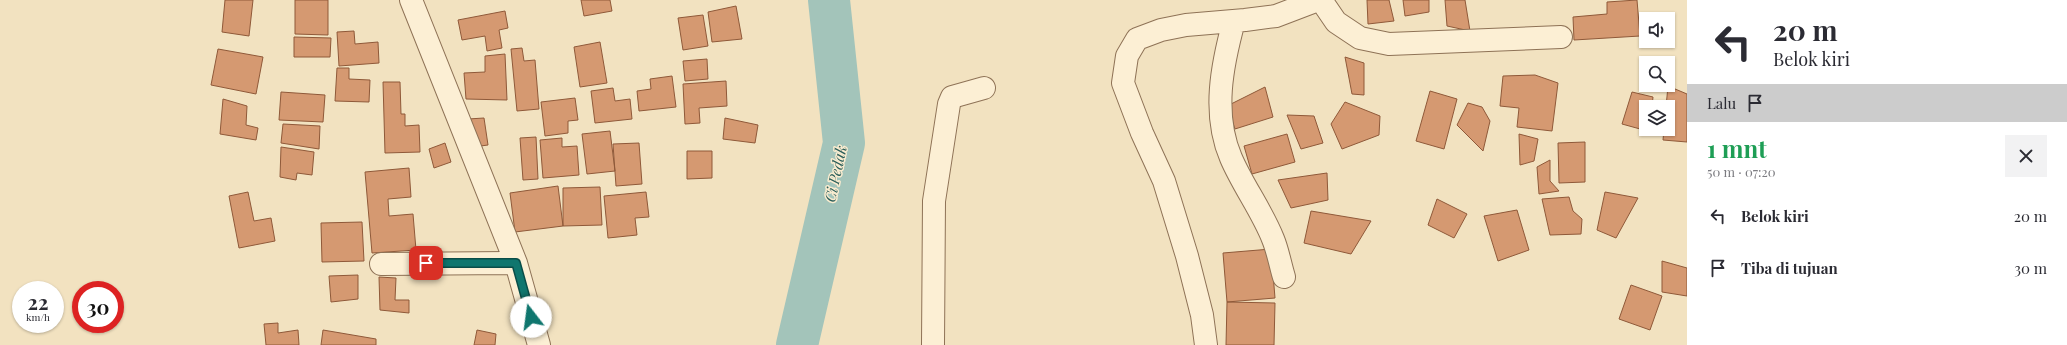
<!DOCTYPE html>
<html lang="id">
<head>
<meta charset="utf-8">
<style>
  body { margin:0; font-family:"Playfair Display",serif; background:#f2f2f3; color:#2b2b33; height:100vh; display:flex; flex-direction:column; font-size:15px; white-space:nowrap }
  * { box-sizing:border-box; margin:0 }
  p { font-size:13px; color:#7c7c81 }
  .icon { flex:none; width:22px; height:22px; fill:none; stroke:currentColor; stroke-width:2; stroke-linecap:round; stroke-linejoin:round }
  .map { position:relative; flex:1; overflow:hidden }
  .panel { display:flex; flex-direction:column; background:#fff; width:380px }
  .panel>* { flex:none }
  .hud { background:#fff; color:#2b2b33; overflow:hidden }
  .tools { position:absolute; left:1639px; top:12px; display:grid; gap:8px }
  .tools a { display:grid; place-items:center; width:36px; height:36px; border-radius:0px; background:#fff; box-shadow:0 1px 3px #0004; font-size:20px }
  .speed { position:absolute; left:12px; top:281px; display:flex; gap:8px; font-size:20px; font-weight:700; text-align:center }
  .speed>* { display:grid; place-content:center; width:52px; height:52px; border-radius:50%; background:#fff; box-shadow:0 1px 3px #0004; line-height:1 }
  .speed small { font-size:10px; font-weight:400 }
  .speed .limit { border:6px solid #d22; background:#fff; color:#111 }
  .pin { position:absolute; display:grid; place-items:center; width:34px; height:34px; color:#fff; margin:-17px; border-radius:8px; box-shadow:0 2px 6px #0006 }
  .me { position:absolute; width:44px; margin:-22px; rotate:345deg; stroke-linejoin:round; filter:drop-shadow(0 0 3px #0008) }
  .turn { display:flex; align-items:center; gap:14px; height:84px; padding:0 20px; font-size:18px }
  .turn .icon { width:52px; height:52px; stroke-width:2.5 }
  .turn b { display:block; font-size:28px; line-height:34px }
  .then { display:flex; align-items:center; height:38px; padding:0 20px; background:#0003; gap:8px; font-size:15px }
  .round { display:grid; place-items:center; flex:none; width:42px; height:42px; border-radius:0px; background:#f2f2f3 }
  .summary { display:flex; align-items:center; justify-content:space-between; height:68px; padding:0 20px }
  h1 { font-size:24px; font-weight:700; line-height:30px; color:#1e9e55 }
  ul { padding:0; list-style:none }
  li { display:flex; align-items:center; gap:12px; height:52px; padding:0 20px }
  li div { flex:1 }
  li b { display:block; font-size:15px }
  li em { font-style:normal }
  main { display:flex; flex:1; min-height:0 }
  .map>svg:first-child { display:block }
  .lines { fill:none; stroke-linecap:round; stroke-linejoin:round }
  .river { stroke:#a3c4ba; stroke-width:42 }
  .building { fill:#d59971; stroke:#8f5939 }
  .street-casing { stroke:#8e7256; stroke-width:24 }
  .street { stroke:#fcefd4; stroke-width:22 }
  .route-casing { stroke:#0a4d48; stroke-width:10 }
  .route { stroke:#0f766e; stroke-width:7 }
  .labels { text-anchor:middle; stroke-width:3; stroke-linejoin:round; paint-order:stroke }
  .water-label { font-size:15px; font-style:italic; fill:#295d59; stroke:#f9ecd0 }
</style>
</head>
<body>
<main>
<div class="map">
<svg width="1687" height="345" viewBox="0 0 1687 345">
  <rect width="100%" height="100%" fill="#f2e2c0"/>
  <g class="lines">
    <path class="river" d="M797 345 844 143 829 0"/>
  </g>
  <path class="building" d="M225 0H253L249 36 222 32Z
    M295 0H328V35L295 34Z
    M581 0H610L612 11 584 16Z
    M1367 0H1389L1394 21 1368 24Z
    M1403 0H1429V12L1405 16Z
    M1445 0H1465L1470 31 1447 26Z
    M1637 0 1640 36 1574 40 1573 17 1607 14V2Z
    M736 6 742 39 712 42 708 12Z
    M505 11 508 28 499 30 502 48 487 51 485 36 462 40 458 20Z
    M703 15 708 46 683 50 678 18Z
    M354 31 355 44 378 42 379 63 339 66 337 32Z
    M294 37 331 38 330 57H294Z
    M600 42 607 83 580 87 574 47Z
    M522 48 524 61 535 60 539 109 517 111 511 49Z
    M218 49 263 57 256 94 211 85Z
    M505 54 507 100 466 99 464 73 485 72V56Z
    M1345 57 1364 63V95L1352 94Z
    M707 59 708 79 685 81 683 61Z
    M337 68H349V79L370 80 369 102 335 101Z
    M1535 75 1558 83 1552 131 1517 127 1519 108 1500 106 1503 76Z
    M672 76 676 107 639 111 637 91 651 89 650 79Z
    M726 81 727 106 699 108 700 123 685 124 683 84Z
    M383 82H400L401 114H405V126L419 125 420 152 385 153Z
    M1668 86 1687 94V142L1663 140 1664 129H1668V107H1666Z
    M1265 87 1273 117 1235 129 1227 106Z
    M613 88 615 101 630 99 632 119 595 123 591 91Z
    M1430 91 1457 99 1444 149 1416 141Z
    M281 92 325 95 323 122 279 120Z
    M1632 92 1653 97 1652 107H1646V129H1651V132L1622 124Z
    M575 98 578 120 568 121V133L545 136 541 102Z
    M223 99 247 106 246 125 258 128 256 140 220 134Z
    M1345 102 1380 116 1379 135 1342 149 1331 124Z
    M1468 103 1482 107 1490 121 1483 151 1457 125Z
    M1287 115 1314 116 1323 143 1301 149Z
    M484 118 488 145 473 147 468 119Z
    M725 118 758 125 755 143 723 139Z
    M283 124 320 126 319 149 281 143Z
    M610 131 615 171 587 174 582 134Z
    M1287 134 1295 162 1252 174 1244 146Z
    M1519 134 1538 139 1534 161 1520 165Z
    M536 137 538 179 523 180 520 138Z
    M562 138V147L577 146 579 175 543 178 540 140Z
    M1585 142V182L1559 183 1558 143Z
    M445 143 451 162 434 168 429 149Z
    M639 143 642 184 616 186 613 144Z
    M281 147 314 152 312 175 297 173 296 180 280 177Z
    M687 151H712V178L687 179Z
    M1550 160V181L1559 191 1539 194 1537 167Z
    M409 168 411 197 388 199 389 216 413 214 416 250 372 253 365 172Z
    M1327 173 1328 200 1291 208 1278 180Z
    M558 186 563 226 515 232 510 193Z
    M600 187 602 225 563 226V188Z
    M248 192 254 221 271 218 275 241 239 248 229 196Z
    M646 192 649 217 635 218 637 235 608 238 604 196Z
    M1605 192 1638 198 1616 238 1597 230Z
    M1569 197 1573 211 1582 219 1581 234 1550 235 1542 199Z
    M1437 199 1467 214 1454 238 1428 225Z
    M1517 210 1529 250 1498 261 1484 216Z
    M1311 211 1371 221 1351 254 1304 243Z
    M362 222 364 261 322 262 321 223Z
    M1271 249 1275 298 1227 302 1223 253Z
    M1662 261 1687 268V296L1662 292Z
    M358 275V299L331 302 329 276Z
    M379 277 396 278 395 300H409V313L380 310Z
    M1631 285 1662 296 1650 330 1619 319Z
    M1227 302 1275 303 1274 345H1226Z
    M278 323V333L298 330 299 345H266L264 324Z
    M323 330 376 339V345H321Z
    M477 330 496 334 495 345H474Z"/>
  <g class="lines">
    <defs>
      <path id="street" d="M411 0 516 263 539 345
        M1321 0 1336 22 1360 38 1389 44 1561 37
        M1234 21C1222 65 1212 114 1231 158 1243 186 1262 211 1273 239 1278 251 1280 264 1284 277
        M381 264 516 263
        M933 345 934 201 949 104 952 97 984 88
        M1206 345 1202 315 1187 256 1164 181 1142 133 1123 83 1127 56 1137 39 1161 30 1186 25 1245 20 1276 16 1318 0"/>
    </defs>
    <use href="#street" class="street-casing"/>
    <use href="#street" class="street"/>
  </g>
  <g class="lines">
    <defs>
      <path id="route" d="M426 263H516L531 317"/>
    </defs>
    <use href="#route" class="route-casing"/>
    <use href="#route" class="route"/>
  </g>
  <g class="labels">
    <g class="water-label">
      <text transform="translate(836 174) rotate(-78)" y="5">Ci Pedak</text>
    </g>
  </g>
</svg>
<div class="tools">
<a><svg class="icon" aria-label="sound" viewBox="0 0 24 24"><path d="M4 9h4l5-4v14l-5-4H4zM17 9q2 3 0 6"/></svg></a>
<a><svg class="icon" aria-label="search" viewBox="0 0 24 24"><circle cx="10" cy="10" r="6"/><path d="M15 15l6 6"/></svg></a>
<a><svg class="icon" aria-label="layers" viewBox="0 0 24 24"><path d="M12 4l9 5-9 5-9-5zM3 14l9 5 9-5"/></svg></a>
</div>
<div class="speed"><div>22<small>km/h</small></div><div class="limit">30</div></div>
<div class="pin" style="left:426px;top:263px;background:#d93025"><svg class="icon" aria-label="arrive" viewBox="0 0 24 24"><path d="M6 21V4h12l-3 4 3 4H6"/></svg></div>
<svg class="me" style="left:531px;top:317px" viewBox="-20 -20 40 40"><circle r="19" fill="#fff"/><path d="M0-13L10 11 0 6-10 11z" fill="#0f766e"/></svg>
</div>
<section class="panel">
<div class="hud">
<div class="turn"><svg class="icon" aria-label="left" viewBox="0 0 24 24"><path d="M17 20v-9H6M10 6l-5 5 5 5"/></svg><div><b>20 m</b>Belok kiri</div></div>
<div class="then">Lalu<svg class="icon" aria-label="arrive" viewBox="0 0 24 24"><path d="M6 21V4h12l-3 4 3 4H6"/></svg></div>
</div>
<div class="summary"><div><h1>1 mnt</h1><p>50 m · 07:20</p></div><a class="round"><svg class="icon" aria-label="close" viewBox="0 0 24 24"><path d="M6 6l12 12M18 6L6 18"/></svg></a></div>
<ul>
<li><svg class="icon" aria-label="left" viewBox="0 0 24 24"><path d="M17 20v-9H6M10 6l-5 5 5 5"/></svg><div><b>Belok kiri</b></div><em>20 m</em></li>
<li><svg class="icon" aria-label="arrive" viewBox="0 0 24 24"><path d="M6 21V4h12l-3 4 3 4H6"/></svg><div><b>Tiba di tujuan</b></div><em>30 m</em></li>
</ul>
</section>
</main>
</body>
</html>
